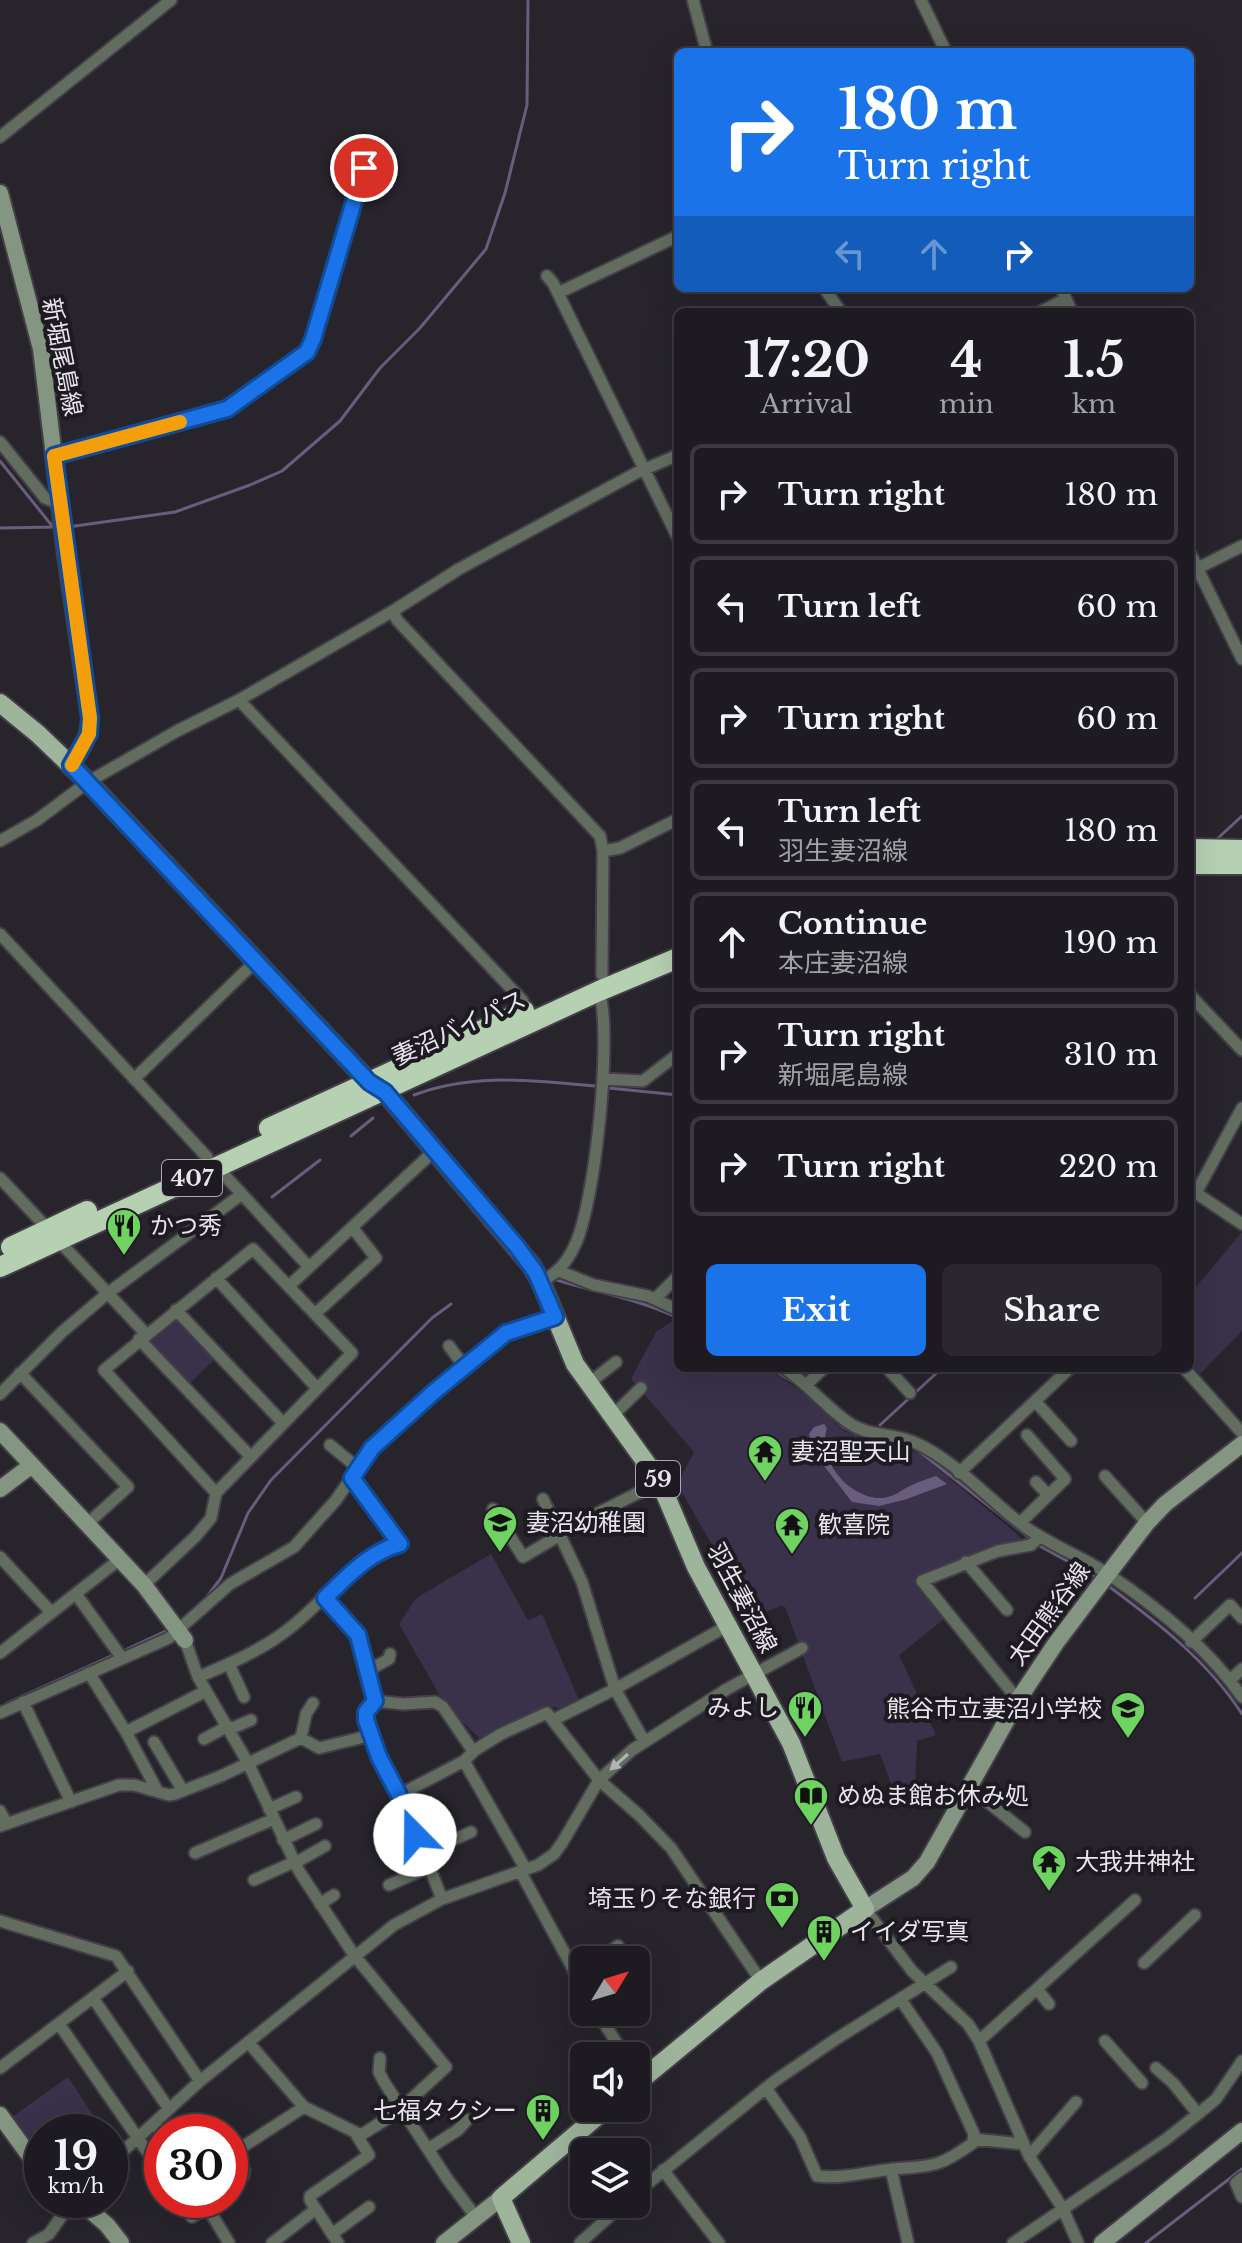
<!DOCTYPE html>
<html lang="en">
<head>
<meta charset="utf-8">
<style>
  body { margin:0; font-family:"Libre Baskerville","Noto Sans JP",serif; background:#2a282e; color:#f1f3f6; height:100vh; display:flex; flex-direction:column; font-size:30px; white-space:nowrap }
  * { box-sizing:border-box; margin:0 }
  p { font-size:26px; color:#a0a1a5 }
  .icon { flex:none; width:44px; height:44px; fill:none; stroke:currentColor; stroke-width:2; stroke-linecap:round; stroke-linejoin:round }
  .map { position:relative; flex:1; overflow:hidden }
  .side { position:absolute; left:674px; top:308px; width:520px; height:1064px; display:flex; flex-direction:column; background:#1d1b21; border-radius:12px; box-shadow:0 8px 32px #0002,0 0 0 2px #3b393f }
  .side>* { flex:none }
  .hud { position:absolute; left:674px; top:48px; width:520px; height:244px; border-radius:12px; box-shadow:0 8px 32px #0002,0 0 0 2px #3b393f; background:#1a73e8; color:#fff; overflow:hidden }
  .needle { width:52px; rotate:52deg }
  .tools { position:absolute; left:570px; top:1946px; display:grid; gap:16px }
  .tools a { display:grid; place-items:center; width:80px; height:80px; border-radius:12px; background:#1d1b21; box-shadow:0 8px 32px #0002,0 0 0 2px #3b393f; font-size:40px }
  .speed { position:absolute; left:24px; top:2114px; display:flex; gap:16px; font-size:40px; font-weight:700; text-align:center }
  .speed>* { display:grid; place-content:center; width:104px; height:104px; border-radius:50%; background:#1d1b21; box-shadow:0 8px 32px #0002,0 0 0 2px #3b393f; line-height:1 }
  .speed small { font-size:20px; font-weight:400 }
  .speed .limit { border:12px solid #d22; background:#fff; color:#111 }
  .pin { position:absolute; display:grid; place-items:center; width:68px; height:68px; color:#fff; margin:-34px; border:4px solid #fff; border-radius:50%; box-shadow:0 2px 8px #0007 }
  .me { position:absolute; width:88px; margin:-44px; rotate:338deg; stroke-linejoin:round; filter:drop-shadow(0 0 6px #0008) }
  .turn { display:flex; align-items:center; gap:28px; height:168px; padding:0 32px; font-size:36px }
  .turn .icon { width:104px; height:104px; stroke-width:2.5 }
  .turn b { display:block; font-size:56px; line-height:68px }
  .lanes { display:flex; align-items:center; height:76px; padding:0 32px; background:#0003; justify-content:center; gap:40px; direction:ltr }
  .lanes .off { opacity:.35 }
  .eta { display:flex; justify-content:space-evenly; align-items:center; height:136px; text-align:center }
  .eta b { font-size:48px; font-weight:800; line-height:56px }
  .primary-button { display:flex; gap:16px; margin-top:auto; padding:16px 32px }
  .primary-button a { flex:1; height:92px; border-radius:12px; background:#1a73e8; color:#fff; font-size:32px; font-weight:800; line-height:92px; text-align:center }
  .primary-button a+a { background:#2a282e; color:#f1f3f6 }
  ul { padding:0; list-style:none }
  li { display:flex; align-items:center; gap:24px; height:100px; margin:0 16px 12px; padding:0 16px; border:4px solid #3b393f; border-radius:12px }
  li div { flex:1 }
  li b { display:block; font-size:30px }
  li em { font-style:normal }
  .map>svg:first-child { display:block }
  .green { fill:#3a314a }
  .water { fill:#695d7d }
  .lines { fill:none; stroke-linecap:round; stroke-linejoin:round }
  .stream { stroke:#695d7d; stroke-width:3 }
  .street-casing { stroke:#423f47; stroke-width:15 }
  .secondary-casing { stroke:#423f47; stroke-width:20 }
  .primary-casing { stroke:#423f47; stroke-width:22 }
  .highway-casing { stroke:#423f47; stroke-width:24 }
  .street { stroke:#626d60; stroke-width:11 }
  .secondary { stroke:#849581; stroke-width:16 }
  .primary { stroke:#9eb49b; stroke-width:18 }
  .highway { stroke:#b6d0b2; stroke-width:20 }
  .oneway { fill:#b2b5b3 }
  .route-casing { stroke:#114b97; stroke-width:20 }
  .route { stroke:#1a73e8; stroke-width:14 }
  .slow { stroke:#f59e0b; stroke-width:14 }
  .labels { text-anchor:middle; stroke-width:8; stroke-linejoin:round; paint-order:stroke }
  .shield { fill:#1d1a22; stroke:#aaa8ae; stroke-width:2 }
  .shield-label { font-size:22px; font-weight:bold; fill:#e7e5ea }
  .street-label { font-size:24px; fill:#e7e5ea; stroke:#1d1a22 }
  .poi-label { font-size:24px; fill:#e7e5ea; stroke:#1d1a22; text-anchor:start }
</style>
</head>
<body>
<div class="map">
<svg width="1242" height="2243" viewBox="0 0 1242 2243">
  <rect width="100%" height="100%" fill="#27242c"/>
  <path class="green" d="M1242 1232V1331L1200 1374 1190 1364V1294Z
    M178 1317 216 1358 188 1385 146 1340Z
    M674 1320 678 1323V1368H766L804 1393 843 1430 864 1440 919 1453 1017 1534 1022 1540 958 1559 918 1578 948 1616 899 1655 936 1735 917 1741 915 1783 895 1794 880 1754 842 1762 785 1607 781 1606 749 1618 735 1585 679 1487V1480L694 1452 631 1379 656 1332Z
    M491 1554 528 1620 542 1614 579 1700 564 1709 552 1707 480 1739 445 1705 399 1624 416 1598Z
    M68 2077 104 2132H42V2160L9 2119Z"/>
  <path class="water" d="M824 1424 827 1428C816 1461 851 1500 883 1498 895 1497 902 1489 912 1485 920 1481 928 1479 936 1476L947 1484 904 1500 879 1506 852 1502 814 1453 809 1434 814 1427Z"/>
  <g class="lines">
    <path class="stream" d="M0 461 53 527
      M68 527 175 512 250 485 282 471 340 421 380 368 420 328 486 249 505 193 527 105 528 0
      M0 528 56 527
      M1217 839 1242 816
      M609 1088 678 1095
      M414 1095C474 1072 534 1081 596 1086
      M351 1136 373 1118
      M272 1197 320 1160
      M557 1280C598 1293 639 1299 678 1318
      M770 1368 796 1384
      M817 1403 843 1427 856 1434 915 1448 1032 1540
      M880 1425 942 1368
      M1038 1545 1098 1578
      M1107 1585C1157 1622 1208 1661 1242 1714
      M206 1598 221 1578 248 1513 271 1480 432 1318 451 1304
      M1195 1598 1242 1553
      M127 1649 168 1630
      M7 1703 111 1656
      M1146 2243 1242 2169"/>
    <defs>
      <path id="street" d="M693 0 707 52
        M921 0 946 52
        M0 137 171 0
        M547 276 553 283 678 538
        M824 288 841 312
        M1061 288 1072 312
        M558 293 678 236
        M1040 312 1066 299
        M0 442 45 498 60 504
        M54 456 227 409 307 352 313 339 367 161
        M1190 553 1242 659
        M1190 572 1242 546
        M393 611 397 620 600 836 603 851 602 975
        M239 700 522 1000 527 1010
        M0 841 37 820 88 782 177 731 239 700 393 611 459 569 636 473 678 455
        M603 851 620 848 678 819
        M0 934 207 1157
        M1190 995 1242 1050
        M134 1079 257 960
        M603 1079 643 1081 678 1054
        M216 1166 309 1267
        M0 1178 48 1229
        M1190 1189 1242 1224
        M1196 1193 1242 1108
        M58 1240 146 1334
        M559 1271 594 1285 648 1296 678 1310
        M216 1278 316 1387
        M541 1282C557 1273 566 1264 574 1247 595 1207 613 1033 599 991
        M289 1286 434 1151
        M655 1299 678 1276
        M176 1310 283 1423
        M315 1314 376 1258 352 1227
        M139 1339 250 1456
        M449 1346 464 1366
        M784 1368C809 1385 826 1407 849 1423 869 1437 897 1433 918 1444 958 1463 989 1500 1024 1526 1050 1545 1081 1556 1108 1574 1157 1607 1209 1649 1242 1697
        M887 1368 910 1393
        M1184 1368 1242 1433
        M20 1373 128 1487 87 1524
        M588 1384 616 1362
        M807 1384 824 1368
        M0 1394 62 1332 108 1293 242 1194
        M1035 1401 1071 1441
        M611 1417 641 1388
        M330 1445 358 1468
        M959 1473 1070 1368
        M1105 1476 1147 1523
        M1036 1482 1048 1495
        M543 1499 582 1582 615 1689 644 1741
        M493 1509 523 1557 594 1515 660 1482
        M1020 1523 1065 1479 1027 1435
        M0 1557 51 1612
        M966 1562 1007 1610
        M144 1585 196 1536 211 1518 216 1493 352 1353 253 1249 104 1370 216 1493
        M76 1594 122 1658
        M325 1598 358 1635 375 1701 366 1712C367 1740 386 1768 398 1793 415 1827 428 1864 442 1899
        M185 1640 198 1677 248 1763 299 1871 354 1955 446 2067 396 2113 361 2135 304 2107 248 2042
        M1191 1642 1230 1605 1242 1618
        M0 1653 120 1559
        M229 1664 244 1697
        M369 1670 389 1659 390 1654
        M89 1673 126 1732 158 1792
        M198 1677C227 1665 257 1652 282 1634 322 1606 353 1557 400 1544L352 1478
        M1230 1680 1242 1669
        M1018 1700 922 1581 998 1551 1031 1545 1039 1537
        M375 1701 403 1704 435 1702 443 1707 473 1751
        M23 1702 71 1802
        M0 1713 169 1638 230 1584 294 1547 336 1500 372 1448 466 1365 512 1330 555 1317
        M553 1720 615 1689 727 1626
        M230 1729 251 1720
        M126 1732 206 1691
        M301 1738 306 1714 313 1703
        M204 1739 228 1726
        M154 1742 183 1791
        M464 1761 525 1868
        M969 1787 1025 1832
        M399 1795 464 1761 475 1750 501 1734 547 1713 599 1780 639 1815 671 1848 761 1981
        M269 1809 296 1797
        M0 1811 7 1824
        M0 1826 119 1785H134L169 1795 175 1794 221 1776 301 1738 319 1748 372 1735
        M415 1835 441 1822
        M283 1840 316 1824
        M195 1853 274 1819
        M423 1853 471 1832
        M295 1863 325 1846
        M520 1871 584 1989
        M254 1880 294 1862
        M389 1885 430 1867
        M320 1904 334 1895
        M865 1909 912 1971 968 2024 979 2041 1029 2156 1063 2209 1078 2243
        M0 1921 116 1956 200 2081
        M598 1960 618 1946
        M1144 1963 1195 1915
        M1037 1989 1049 2004
        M93 1998 169 2109
        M597 2012 625 2056
        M59 2024 162 2173
        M979 2041 1135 1900
        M1105 2041 1142 2083
        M380 2058 379 2072 384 2082 448 2180 476 2217
        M0 2068 128 1971
        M1156 2068 1173 2083 1198 2114
        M769 2086 768 2091 800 2137 817 2176C842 2179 861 2173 885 2170 903 2167 924 2169 941 2162 952 2158 963 2150 973 2143L974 2134 937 2053 901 2000
        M154 2123 162 2135
        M973 2139 1023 2144
        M428 2149 458 2130 467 2120
        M1029 2156 1076 2102
        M110 2163 200 2081 394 1925 442 1899 538 1865 554 1854 562 1843 599 1780 632 1750 727 1689 802 1648
        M891 2169 908 2243
        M663 2170 719 2243
        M1242 2178 1236 2183 1242 2197
        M230 2185 243 2176 244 2170 233 2153 304 2107
        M636 2193 776 2080 836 2039 951 1967
        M180 2200 192 2217 207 2207
        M203 2200 229 2243
        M332 2234 369 2207
        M33 2243 49 2234 73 2200
        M272 2243 316 2209
        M338 2243 310 2200V2196L369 2155 356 2134
        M580 2243 623 2204
        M1013 2243 1165 2140 1198 2114 1216 2099 1242 2061"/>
      <path id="secondary" d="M0 193 41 349 66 556 90 718C89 738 82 749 71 765
        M0 1431 144 1585 185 1640
        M0 1489 32 1465
        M865 1909 913 1878 927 1862 1018 1700 1056 1643 1108 1574 1147 1523 1165 1504 1242 1444
        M0 2115 29 2155 42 2167
        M78 2200 107 2225 121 2243
        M444 2243 501 2198
        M1102 2243 1242 2131"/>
      <path id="primary" d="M0 703 38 734 88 782 369 1082 385 1092 531 1265 541 1282 575 1364 660 1482 696 1567 791 1743 836 1858 865 1909 761 1981 636 2084
        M521 2243 501 2198 607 2108"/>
      <path id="highway" d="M1190 849 1242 850
        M1190 864H1242
        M269 1128 524 1011
        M11 1247 87 1211
        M0 1267 599 991 678 958"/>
    </defs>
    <use href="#street" class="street-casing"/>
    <use href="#secondary" class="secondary-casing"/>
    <use href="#primary" class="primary-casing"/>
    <use href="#highway" class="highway-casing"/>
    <use href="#street" class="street"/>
    <use href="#secondary" class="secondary"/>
    <use href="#primary" class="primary"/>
    <use href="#highway" class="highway"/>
  </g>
  <defs><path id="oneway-solid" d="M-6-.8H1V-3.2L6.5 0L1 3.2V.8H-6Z" transform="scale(2)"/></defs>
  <use class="oneway" href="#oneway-solid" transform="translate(619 1762) rotate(138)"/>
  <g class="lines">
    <defs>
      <path id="route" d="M364 168 313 339 307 352 227 409 54 456 90 718 89 734 71 765 369 1082 385 1092 518 1248 536 1273 555 1317 506 1333 435 1391 372 1448 352 1478 400 1544C368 1553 349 1575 325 1598L358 1635 375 1701 366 1712V1720L379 1757 399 1795 415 1835"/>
    </defs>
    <use href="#route" class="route-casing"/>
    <use href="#route" class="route"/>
    <path class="slow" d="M72 765 89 734 90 718 54 456 180 422"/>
  </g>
  <defs>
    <symbol id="restaurant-pin" viewBox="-11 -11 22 30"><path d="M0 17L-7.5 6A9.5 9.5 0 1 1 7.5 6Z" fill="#6ed360" stroke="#1d1a22"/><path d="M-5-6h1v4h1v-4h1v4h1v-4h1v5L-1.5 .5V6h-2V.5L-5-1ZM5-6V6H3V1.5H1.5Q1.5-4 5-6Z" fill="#111"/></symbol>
    <symbol id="temple-pin" viewBox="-11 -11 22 30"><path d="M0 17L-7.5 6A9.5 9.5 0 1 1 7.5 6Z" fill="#6ed360" stroke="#1d1a22"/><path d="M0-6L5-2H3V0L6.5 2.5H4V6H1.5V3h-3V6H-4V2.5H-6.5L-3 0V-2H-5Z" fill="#111"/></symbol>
    <symbol id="school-pin" viewBox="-11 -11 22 30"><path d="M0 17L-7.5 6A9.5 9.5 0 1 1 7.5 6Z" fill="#6ed360" stroke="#1d1a22"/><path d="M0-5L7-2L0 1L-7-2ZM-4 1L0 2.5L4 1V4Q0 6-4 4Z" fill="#111"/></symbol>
    <symbol id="library-pin" viewBox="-11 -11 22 30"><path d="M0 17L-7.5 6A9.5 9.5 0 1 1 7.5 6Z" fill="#6ed360" stroke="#1d1a22"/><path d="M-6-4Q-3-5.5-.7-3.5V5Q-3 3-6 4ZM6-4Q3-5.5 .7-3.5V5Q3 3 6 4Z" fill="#111"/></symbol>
    <symbol id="bank-pin" viewBox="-11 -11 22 30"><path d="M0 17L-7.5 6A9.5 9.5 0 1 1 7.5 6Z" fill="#6ed360" stroke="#1d1a22"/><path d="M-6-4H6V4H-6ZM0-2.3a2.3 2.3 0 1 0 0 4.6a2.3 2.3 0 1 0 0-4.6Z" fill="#111"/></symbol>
    <symbol id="building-pin" viewBox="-11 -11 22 30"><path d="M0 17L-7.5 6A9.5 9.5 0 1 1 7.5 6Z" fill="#6ed360" stroke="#1d1a22"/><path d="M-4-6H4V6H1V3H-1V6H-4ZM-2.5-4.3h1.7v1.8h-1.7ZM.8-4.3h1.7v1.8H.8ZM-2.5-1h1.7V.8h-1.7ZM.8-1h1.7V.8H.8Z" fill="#111"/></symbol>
  </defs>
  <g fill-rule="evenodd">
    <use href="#restaurant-pin" x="104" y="1206" width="40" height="54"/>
    <use href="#temple-pin" x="745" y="1432" width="40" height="54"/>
    <use href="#school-pin" x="480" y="1503" width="40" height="54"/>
    <use href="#temple-pin" x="772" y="1505" width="40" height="54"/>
    <use href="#restaurant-pin" x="785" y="1688" width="40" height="54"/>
    <use href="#school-pin" x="1108" y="1689" width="40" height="54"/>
    <use href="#library-pin" x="791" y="1776" width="40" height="54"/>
    <use href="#temple-pin" x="1029" y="1842" width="40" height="54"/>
    <use href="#bank-pin" x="762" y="1879" width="40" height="54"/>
    <use href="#building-pin" x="804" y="1912" width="40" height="54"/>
    <use href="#building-pin" x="523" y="2091" width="40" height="54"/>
  </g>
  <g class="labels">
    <g class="shield">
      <rect x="162" y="1160" width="60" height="36" rx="6"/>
      <rect x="636" y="1461" width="44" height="36" rx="6"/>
    </g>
    <g class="shield-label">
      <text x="192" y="1186">407</text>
      <text x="658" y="1487">59</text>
    </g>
    <g class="street-label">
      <text transform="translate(62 357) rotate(79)" y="8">新堀尾島線</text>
      <text transform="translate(459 1028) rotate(-25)" y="8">妻沼バイパス</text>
      <text transform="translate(742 1598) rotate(62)" y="8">羽生妻沼線</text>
      <text transform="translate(1049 1614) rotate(-54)" y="8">太田熊谷線</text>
    </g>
    <g class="poi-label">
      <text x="150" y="1234">かつ秀</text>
      <text x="791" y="1460">妻沼聖天山</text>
      <text x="526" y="1531">妻沼幼稚園</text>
      <text x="818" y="1533">歓喜院</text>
      <text x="779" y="1716" text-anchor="end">みよし</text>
      <text x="1102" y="1717" text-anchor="end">熊谷市立妻沼小学校</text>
      <text x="837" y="1804">めぬま館お休み処</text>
      <text x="1075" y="1870">大我井神社</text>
      <text x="756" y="1907" text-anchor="end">埼玉りそな銀行</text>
      <text x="850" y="1940">イイダ写真</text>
      <text x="517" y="2119" text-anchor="end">七福タクシー</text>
    </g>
  </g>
</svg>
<div class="tools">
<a><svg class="needle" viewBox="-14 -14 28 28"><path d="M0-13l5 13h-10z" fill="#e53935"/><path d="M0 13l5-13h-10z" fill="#a0a1a5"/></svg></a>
<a><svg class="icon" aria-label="sound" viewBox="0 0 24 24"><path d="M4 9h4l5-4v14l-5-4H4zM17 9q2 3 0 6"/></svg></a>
<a><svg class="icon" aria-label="layers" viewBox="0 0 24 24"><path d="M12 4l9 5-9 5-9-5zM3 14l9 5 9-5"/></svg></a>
</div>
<div class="speed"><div>19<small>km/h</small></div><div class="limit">30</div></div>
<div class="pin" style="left:364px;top:168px;background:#d93025"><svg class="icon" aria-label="arrive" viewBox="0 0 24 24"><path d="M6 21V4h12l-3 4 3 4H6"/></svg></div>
<svg class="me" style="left:415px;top:1835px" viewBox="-20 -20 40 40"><circle r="19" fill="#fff"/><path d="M0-13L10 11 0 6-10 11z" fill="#1a73e8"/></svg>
<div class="hud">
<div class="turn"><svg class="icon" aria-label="right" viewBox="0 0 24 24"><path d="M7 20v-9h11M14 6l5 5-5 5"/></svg><div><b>180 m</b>Turn right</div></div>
<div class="lanes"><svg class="icon off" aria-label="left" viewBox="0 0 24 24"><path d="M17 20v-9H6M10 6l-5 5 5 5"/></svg><svg class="icon off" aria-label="ahead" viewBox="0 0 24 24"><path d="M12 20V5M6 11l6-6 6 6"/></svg><svg class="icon" aria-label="right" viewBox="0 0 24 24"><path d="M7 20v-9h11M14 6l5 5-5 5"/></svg></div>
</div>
<section class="side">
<div class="eta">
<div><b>17:20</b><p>Arrival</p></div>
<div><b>4</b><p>min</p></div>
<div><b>1.5</b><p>km</p></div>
</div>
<ul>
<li><svg class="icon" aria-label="right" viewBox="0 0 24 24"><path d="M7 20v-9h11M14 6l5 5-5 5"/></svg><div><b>Turn right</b></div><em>180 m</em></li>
<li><svg class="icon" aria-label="left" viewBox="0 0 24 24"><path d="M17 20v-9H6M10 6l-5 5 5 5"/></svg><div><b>Turn left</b></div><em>60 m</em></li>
<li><svg class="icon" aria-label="right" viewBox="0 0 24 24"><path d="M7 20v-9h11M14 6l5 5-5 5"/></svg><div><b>Turn right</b></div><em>60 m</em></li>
<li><svg class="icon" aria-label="left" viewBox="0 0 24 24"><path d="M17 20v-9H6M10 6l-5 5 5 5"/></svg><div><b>Turn left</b><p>羽生妻沼線</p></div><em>180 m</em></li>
<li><svg class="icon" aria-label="ahead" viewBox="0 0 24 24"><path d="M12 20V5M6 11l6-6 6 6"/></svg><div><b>Continue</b><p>本庄妻沼線</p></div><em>190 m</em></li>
<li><svg class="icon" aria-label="right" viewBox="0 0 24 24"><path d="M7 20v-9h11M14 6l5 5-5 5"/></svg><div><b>Turn right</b><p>新堀尾島線</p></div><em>310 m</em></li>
<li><svg class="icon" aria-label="right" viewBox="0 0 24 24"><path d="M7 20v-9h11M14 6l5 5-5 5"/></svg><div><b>Turn right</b></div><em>220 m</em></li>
</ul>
<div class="primary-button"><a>Exit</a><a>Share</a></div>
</section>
</div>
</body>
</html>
